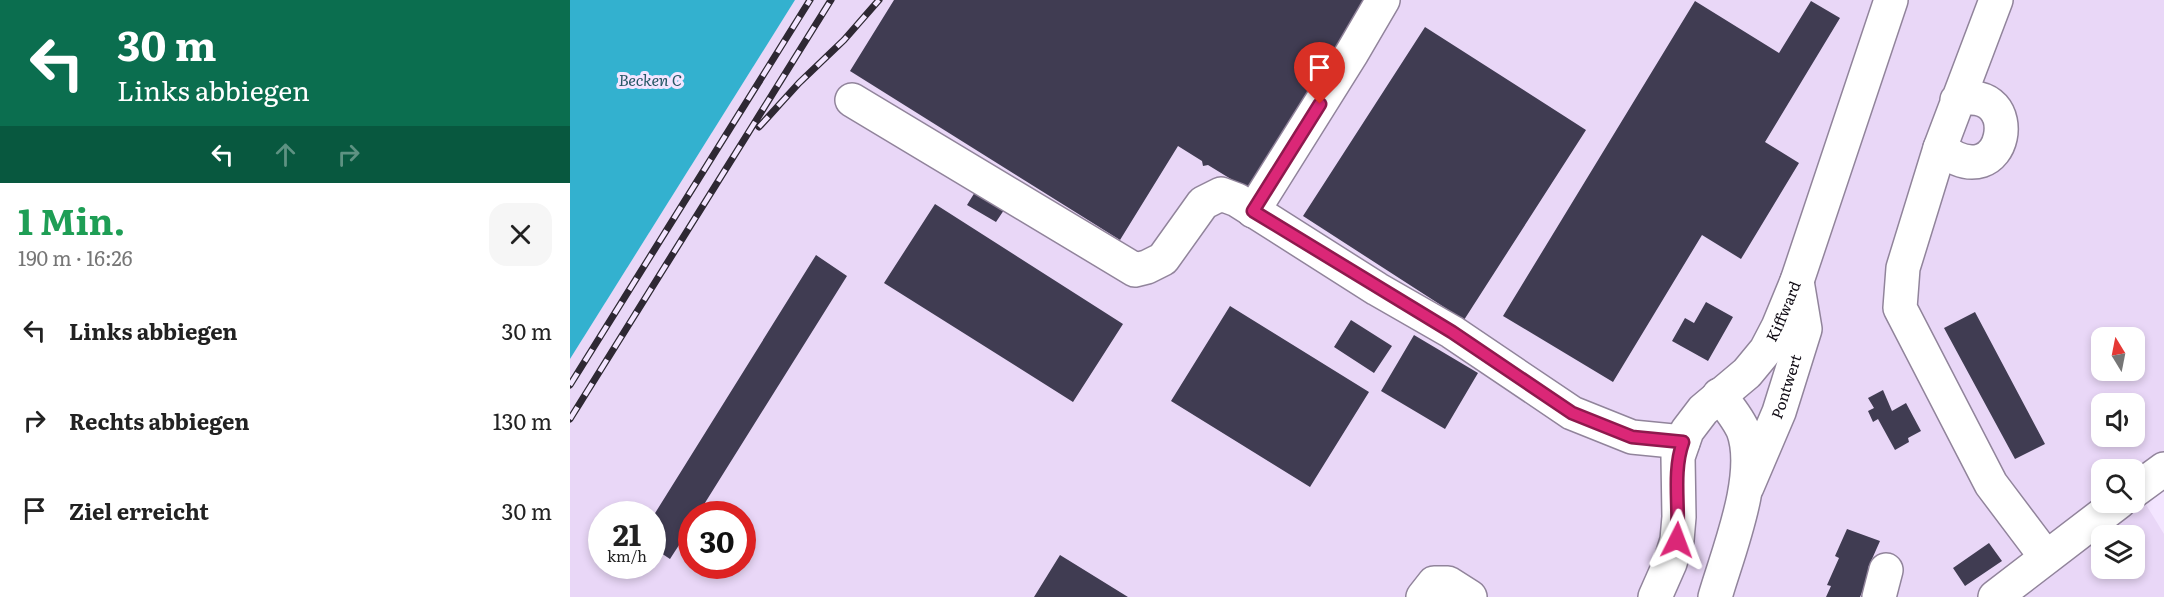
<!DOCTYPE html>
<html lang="de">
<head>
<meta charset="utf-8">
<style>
  body { margin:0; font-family:Literata,serif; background:#f6f6f6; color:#222; height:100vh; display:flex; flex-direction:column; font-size:22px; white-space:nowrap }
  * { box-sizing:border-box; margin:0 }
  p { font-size:20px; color:#767676 }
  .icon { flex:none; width:33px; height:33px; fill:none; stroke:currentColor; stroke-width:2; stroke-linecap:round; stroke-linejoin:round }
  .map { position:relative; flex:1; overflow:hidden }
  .details { display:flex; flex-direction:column; background:#fff; width:570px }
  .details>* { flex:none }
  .banner { background:#0b6e4f; color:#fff; overflow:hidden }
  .needle { width:39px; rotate:350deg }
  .controls { position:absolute; left:1521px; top:327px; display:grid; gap:12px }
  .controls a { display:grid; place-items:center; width:54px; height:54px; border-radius:12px; background:#fff; box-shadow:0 3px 9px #0003; font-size:30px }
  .speed { position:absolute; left:18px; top:501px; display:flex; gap:12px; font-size:30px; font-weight:700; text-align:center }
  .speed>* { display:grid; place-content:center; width:78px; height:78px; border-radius:50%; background:#fff; box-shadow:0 3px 9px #0003; line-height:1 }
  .speed small { font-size:15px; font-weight:400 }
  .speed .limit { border:9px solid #d22; background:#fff; color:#111 }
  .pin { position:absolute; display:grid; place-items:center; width:51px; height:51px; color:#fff; margin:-62px -26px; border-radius:50% 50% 50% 0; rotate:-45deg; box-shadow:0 0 6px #0007 }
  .pin .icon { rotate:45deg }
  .me { position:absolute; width:66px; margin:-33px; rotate:3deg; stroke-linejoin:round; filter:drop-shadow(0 0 4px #0008) }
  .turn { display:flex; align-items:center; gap:21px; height:126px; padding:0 18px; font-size:27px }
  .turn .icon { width:78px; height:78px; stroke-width:2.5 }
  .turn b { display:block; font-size:42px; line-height:51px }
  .lanes { display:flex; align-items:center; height:57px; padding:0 18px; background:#0003; justify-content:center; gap:30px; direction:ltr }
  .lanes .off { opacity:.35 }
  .round { display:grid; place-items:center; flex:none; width:63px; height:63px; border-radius:18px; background:#f6f6f6 }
  .summary { display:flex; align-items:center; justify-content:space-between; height:102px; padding:0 18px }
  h1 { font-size:36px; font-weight:700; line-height:45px; color:#1e9e55 }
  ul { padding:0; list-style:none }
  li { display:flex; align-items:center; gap:18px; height:90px; padding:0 18px }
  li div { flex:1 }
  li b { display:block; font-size:22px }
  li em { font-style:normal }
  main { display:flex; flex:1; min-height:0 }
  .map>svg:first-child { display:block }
  .built { fill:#e9d7f7; fill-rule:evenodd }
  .water { fill:#33b1cf }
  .building { fill:#403c52 }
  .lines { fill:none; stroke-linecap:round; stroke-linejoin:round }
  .minor-casing { stroke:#91849b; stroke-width:36 }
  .minor { stroke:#fff; stroke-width:33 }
  .rail-casing { stroke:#2e2833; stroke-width:7 }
  .rail { stroke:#f3e5ff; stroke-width:4.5; stroke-dasharray:14; stroke-linecap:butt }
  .route-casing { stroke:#8e194d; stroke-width:15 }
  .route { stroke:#db2777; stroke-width:10 }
  .labels { text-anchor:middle; stroke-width:6; stroke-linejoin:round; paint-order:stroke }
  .street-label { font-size:15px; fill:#0e0912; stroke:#f3e5ff }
  .water-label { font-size:16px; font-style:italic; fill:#255764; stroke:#f3e5ff }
</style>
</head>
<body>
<main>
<section class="details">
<div class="banner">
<div class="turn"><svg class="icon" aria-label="left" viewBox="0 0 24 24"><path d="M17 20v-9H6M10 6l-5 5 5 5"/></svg><div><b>30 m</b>Links abbiegen</div></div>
<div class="lanes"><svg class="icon" aria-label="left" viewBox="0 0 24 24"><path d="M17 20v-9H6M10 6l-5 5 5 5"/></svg><svg class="icon off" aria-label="ahead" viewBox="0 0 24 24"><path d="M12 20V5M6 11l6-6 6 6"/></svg><svg class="icon off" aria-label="right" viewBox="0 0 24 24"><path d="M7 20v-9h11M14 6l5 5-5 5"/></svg></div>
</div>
<div class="summary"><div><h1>1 Min.</h1><p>190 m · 16:26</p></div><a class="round"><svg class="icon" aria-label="close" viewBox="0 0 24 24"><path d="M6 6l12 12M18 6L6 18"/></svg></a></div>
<ul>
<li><svg class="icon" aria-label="left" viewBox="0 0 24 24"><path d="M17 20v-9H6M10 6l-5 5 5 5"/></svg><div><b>Links abbiegen</b></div><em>30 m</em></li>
<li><svg class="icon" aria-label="right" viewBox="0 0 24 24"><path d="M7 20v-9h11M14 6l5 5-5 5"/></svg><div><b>Rechts abbiegen</b></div><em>130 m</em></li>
<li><svg class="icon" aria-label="arrive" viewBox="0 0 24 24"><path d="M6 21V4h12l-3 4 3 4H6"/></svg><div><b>Ziel erreicht</b></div><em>30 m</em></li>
</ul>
</section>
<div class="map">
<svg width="1594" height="597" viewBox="0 0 1594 597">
  <rect width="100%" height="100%" fill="#f3e5ff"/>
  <path class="built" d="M225 0H1594V481L1572 498 1594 534V597H0V359ZM1532 338H1564V370H1532ZM1532 404H1564V436H1532ZM1532 470H1564V502H1532ZM32 514H82V566H32ZM122 514H172V566H122ZM1532 536H1564V568H1532Z"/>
  <path class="water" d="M0 0H225L0 359Z"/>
  <path class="building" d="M324 0H798L682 192 638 165 633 166 632 161 608 146 550 240 280 71Z
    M1125 1 1209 53 1241 1 1270 18 1195 142 1229 163 1171 259 1132 235 1043 382 933 316Z
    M855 27 1016 130 894 320 733 216Z
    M405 192 434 210 426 222 397 205Z
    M365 204 553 324 503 402 314 283Z
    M246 255 277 276 128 514H122V525L100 559 82 547V518Z
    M1136 302 1163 317 1138 361 1102 341 1115 318 1124 323Z
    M660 306 799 392 740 487 601 401Z
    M1405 312 1475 444 1445 459 1374 328Z
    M781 320 822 346 804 373 764 347Z
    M844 335 908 373 875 429 811 391Z
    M1313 390 1322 411 1336 403 1351 431 1338 438 1339 442 1325 450 1308 419 1303 422 1298 411 1304 408 1298 398Z
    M1277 529 1310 541 1298 568 1302 569 1290 597H1256L1261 586 1257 585 1269 558 1265 556Z
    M1419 543 1432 561 1395 586 1383 568Z
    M490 555 558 597H464Z"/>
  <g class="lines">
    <defs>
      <g id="minor">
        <path d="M282 100 565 270 577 267 593 259 633 203 651 194 667 200 807 289 882 332 1002 413 1062 437 1113 442"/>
        <path d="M1387 100C1457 81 1438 202 1370 148L1426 0"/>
        <path d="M1370 148 1333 268 1330 308 1421 484 1476 557"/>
        <path d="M683 211 782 53 813 0"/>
        <path id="s1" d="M1177 487 1209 412 1235 329 1227 281"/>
        <path d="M1564 491 1594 469"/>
        <path d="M853 597 864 583H878L900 597"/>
        <path id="s2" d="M1085 597 1100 563 1107 540 1109 517 1108 457 1117 431 1133 410 1177 373 1196 350 1208 327 1227 281 1321 0"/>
        <path d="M1145 597C1158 552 1190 475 1173 430 1167 417 1158 406 1149 395"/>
        <path d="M1309 597 1316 570"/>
        <path d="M1425 597 1549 502"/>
      </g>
    </defs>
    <use href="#minor" class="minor-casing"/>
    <use href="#minor" class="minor"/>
    <defs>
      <path id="rail" d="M189 127 229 83 274 40 309 0
        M0 385 240 0
        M0 419 261 0"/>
    </defs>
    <use href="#rail" class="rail-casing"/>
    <use href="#rail" class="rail"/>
  </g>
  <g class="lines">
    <defs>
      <path id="route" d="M750 104 683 211 882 332 1002 413 1062 437 1113 442C1102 473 1110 507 1107 540"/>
    </defs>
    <use href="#route" class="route-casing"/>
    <use href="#route" class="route"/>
  </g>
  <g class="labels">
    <g class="street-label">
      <text dy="5" stroke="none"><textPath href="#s2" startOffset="328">Kiffward</textPath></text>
      <text dy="5" stroke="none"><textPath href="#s1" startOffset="108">Pontwert</textPath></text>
    </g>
    <g class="water-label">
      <text x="80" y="86">Becken C</text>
    </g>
  </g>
</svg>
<div class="controls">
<a><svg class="needle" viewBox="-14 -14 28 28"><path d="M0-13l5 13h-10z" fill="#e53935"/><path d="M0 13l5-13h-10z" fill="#767676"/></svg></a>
<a><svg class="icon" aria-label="sound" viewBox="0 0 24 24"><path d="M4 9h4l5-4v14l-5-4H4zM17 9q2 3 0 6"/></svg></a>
<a><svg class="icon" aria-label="search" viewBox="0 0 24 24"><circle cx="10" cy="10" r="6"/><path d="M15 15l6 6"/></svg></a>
<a><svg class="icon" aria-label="layers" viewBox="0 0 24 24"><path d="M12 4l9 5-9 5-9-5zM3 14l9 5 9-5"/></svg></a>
</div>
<div class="speed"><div>21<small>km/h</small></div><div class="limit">30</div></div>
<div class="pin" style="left:750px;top:104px;background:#d93025"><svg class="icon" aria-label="arrive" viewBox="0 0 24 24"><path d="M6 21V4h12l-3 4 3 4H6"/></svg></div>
<svg class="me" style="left:1107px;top:540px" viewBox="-20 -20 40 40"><path d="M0-17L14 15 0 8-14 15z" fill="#db2777" stroke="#fff" stroke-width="4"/></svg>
</div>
</main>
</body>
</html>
